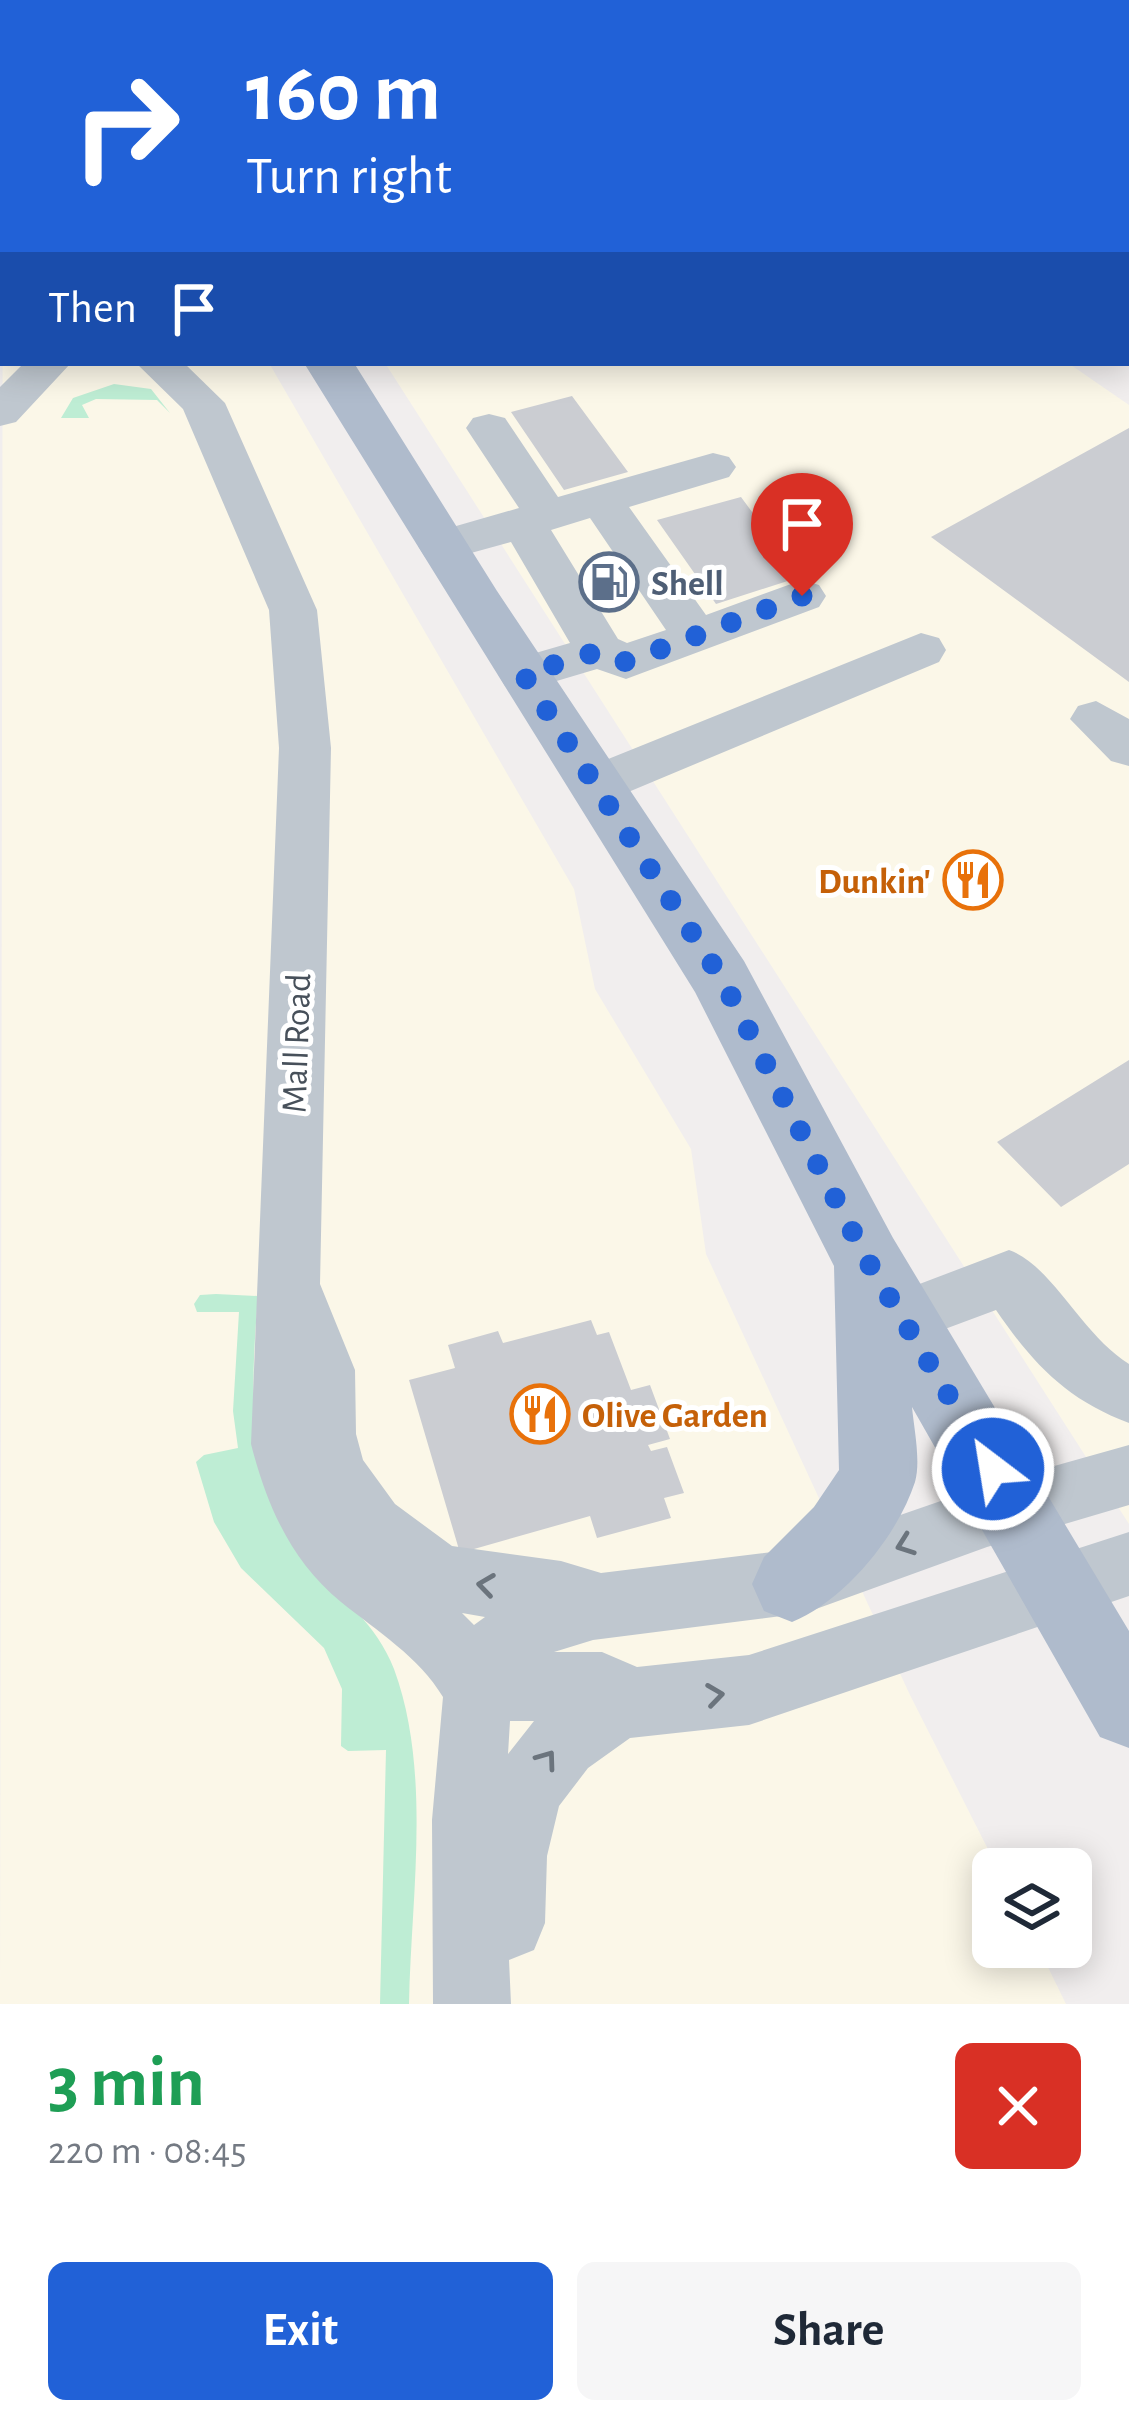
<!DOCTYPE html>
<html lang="en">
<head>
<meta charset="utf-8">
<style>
  body { margin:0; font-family:"Alegreya Sans",sans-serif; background:#f6f6f7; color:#1f2937; height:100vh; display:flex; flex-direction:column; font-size:45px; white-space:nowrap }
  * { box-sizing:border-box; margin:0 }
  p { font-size:39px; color:#747a83 }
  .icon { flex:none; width:66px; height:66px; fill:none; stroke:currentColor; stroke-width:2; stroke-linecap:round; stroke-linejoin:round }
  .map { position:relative; height:2004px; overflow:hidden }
  .panel { display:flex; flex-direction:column; background:#fff; flex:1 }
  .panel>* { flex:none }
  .banner { position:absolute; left:0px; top:0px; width:1131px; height:366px; box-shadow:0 6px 30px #0003; background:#2161d7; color:#fff; overflow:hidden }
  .fabs { position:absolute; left:972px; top:1848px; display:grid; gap:24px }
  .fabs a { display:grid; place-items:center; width:120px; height:120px; border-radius:18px; background:#fff; box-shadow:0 6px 30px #0003; font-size:60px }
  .pin { position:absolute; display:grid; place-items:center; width:102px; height:102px; color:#fff; margin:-123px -51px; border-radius:50% 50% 50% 0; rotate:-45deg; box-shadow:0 0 12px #0007 }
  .pin .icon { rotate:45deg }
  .me { position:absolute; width:132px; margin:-66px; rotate:329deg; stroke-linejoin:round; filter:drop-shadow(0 0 9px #0008) }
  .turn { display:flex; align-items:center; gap:42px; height:252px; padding:0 48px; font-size:54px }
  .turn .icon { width:156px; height:156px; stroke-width:2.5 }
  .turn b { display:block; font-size:84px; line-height:102px }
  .then { display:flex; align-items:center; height:114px; padding:0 48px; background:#0003; gap:24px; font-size:45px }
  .round { display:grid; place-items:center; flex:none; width:126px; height:126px; border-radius:18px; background:#f6f6f7 }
  .overview { display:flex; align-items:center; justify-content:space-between; height:204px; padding:0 48px }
  h1 { font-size:72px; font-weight:700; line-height:90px; color:#1e9e55 }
  .button { display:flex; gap:24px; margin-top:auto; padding:24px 48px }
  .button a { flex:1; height:138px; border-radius:18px; background:#2161d7; color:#fff; font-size:48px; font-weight:700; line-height:138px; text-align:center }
  .button a+a { background:#f6f6f7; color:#1f2937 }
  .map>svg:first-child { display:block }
  .commercial { fill:#fbf7e8 }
  .green { fill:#beedd4 }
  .building { fill:#cbcdd2 }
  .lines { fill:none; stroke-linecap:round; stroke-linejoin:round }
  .minor { fill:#bfc7cf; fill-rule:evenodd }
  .major { fill:#afbbcc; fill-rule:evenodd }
  .rail-casing { stroke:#b0b3b8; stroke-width:9 }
  .rail { stroke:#fff; stroke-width:6; stroke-dasharray:20; stroke-linecap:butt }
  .oneway { stroke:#6b747d }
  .route { stroke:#2161d7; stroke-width:21; stroke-dasharray:0 37.8 }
  .labels { text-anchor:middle; stroke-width:10; stroke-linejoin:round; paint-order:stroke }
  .service-label { font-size:36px; font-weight:bold; fill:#4e5e75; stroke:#fff; text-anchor:start }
  .food-label { font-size:36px; font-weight:bold; fill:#c56008; stroke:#fff; text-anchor:end }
  .street-label { font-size:36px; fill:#47505a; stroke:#fff }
</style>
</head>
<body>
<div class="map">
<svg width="1129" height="2004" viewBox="0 0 1129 2004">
  <rect width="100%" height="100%" fill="#f1eeee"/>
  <path class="commercial" d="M3 102V363H269L574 889 595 989 691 1149 706 1254 910 1695 998 1869H993V1947H1038L1066 2004H0Z
    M385 363H1068L1129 405V1524Z"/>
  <path class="green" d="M114 384 151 389 170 413 157 400 96 399 82 405 89 418H61L73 398Z
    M216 1294 258 1296C251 1386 243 1494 309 1564 342 1599 376 1623 394 1669 432 1772 411 1897 409 2004H380L386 1750 348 1751 341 1746 342 1689 324 1648 241 1568 214 1522 196 1462 204 1455 238 1448 233 1411 239 1312H197L194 1304 200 1295Z"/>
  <path class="building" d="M572 396 628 472 564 490 511 412Z
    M1129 428V682L931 537Z
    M741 497 800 577 716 604 657 520Z
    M1129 1060V1164L1061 1207 997 1142Z
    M591 1320 597 1335 609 1332 631 1390 650 1385 670 1439 648 1445 651 1451 667 1447 684 1493 664 1498 671 1518 597 1538 590 1516 460 1553 409 1380 455 1368 448 1345 498 1331 503 1343Z"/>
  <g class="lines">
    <path class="minor" d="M859 0H898L900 3H861Z
      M1128 117H1129V141H1128Z
      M1128 165H1129V190H1128Z
      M0 210H3V234H0Z
      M0 327 3 328V354L0 353Z
      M24 363H71L16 422 0 426V387Z
      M136 363H184L225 403 317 610 331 748 320 1284 355 1370 356 1434 363 1460 395 1504 452 1546 561 1561 601 1573 805 1548 987 1485 1129 1445V1505L987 1547 805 1613 593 1640 554 1652H602L637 1667 749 1655 1129 1532V1596L749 1725 630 1738 588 1768 559 1806 547 1856 545 1923 534 1950 509 1960 511 2004H433L432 1820 443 1697C419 1657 377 1631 341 1602 291 1561 267 1506 251 1444L279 748 269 610 183 409ZM462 1613 485 1617 474 1625ZM510 1721H534L508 1754Z
      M489 414 505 418 558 497 713 453 729 457 736 467 729 477 629 507 706 615 802 580 819 585 826 596 819 607 626 679 597 669 523 691 505 686 498 674 505 662 570 643 511 542 442 561 425 557 418 546 425 535 519 508 466 428 473 418ZM590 518 666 630 627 643 618 639 551 530Z
      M921 633 939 638 946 650 939 662 614 798 595 804 576 798 569 785 576 772Z
      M1096 701 1129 719V766L1111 761 1070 719 1078 706Z
      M1009 1250C1052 1265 1081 1334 1129 1364V1423C1067 1400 1033 1364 996 1310L902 1345 880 1337 870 1318 880 1299Z"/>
    <path class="major" d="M84 0H126L128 3H86Z
      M304 363H354L497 591 744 961 893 1238 1129 1631V1748L1100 1737 912 1407C914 1429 921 1461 915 1482 897 1537 844 1601 792 1622L764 1611 752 1584 764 1557 814 1507 839 1470 834 1266 695 992Z"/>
    <defs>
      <path id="rail" d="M583 0 588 3"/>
    </defs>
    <use href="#rail" class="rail-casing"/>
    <use href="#rail" class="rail"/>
  </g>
  <defs><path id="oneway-chevron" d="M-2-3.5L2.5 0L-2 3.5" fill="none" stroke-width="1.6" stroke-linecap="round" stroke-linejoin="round" transform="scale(3)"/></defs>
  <g class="oneway">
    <use href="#oneway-chevron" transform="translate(905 1545) rotate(160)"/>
    <use href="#oneway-chevron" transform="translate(486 1585) rotate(-172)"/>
    <use href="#oneway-chevron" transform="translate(715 1695) rotate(-8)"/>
    <use href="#oneway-chevron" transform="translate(547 1759) rotate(-54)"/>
  </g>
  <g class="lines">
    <path class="route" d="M802 596 626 662 600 651 523 674 722 979 867 1260 993 1469"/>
  </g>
  <defs>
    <symbol id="fuel-ring" viewBox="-11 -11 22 22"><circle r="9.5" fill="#fff" stroke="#5c6f8a" stroke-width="1.5"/><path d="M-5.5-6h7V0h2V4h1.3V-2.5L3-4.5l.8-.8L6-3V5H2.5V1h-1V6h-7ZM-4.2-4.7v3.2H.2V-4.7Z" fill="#5c6f8a"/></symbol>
    <symbol id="restaurant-ring" viewBox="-11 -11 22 22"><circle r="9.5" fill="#fff" stroke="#e8710a" stroke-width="1.5"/><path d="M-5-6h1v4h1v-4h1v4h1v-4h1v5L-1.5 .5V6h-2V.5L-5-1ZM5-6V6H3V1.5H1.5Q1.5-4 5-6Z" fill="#e8710a"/></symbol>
  </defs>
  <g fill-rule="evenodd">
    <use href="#fuel-ring" x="576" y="549" width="66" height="66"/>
    <use href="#restaurant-ring" x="940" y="847" width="66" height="66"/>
    <use href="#restaurant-ring" x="507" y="1381" width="66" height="66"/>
  </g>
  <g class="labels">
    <g class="service-label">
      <text x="651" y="595">Shell</text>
    </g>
    <g class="food-label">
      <text x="931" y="893">Dunkin'</text>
      <text x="582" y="1427" text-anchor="start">Olive Garden</text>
    </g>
    <g class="street-label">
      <text transform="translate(295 1043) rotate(-88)" y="13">Mall Road</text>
    </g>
  </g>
</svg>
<div class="fabs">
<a><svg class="icon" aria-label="layers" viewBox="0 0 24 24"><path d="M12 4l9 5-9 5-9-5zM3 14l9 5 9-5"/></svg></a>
</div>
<div class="pin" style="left:802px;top:596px;background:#d93025"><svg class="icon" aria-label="arrive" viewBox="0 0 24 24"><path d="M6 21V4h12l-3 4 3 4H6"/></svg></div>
<svg class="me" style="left:993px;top:1469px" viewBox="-20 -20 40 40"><circle r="17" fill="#2161d7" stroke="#fff" stroke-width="3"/><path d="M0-11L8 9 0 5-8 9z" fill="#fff"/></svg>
<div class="banner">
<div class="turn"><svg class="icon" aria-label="right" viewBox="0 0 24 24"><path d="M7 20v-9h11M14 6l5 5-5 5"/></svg><div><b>160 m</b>Turn right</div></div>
<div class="then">Then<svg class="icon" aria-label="arrive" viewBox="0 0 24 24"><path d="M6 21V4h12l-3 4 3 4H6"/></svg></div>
</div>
</div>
<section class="panel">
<div class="overview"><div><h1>3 min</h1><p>220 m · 08:45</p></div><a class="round" style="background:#d93025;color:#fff"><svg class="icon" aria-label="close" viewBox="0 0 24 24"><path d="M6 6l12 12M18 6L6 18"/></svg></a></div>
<div class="button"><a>Exit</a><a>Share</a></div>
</section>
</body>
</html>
